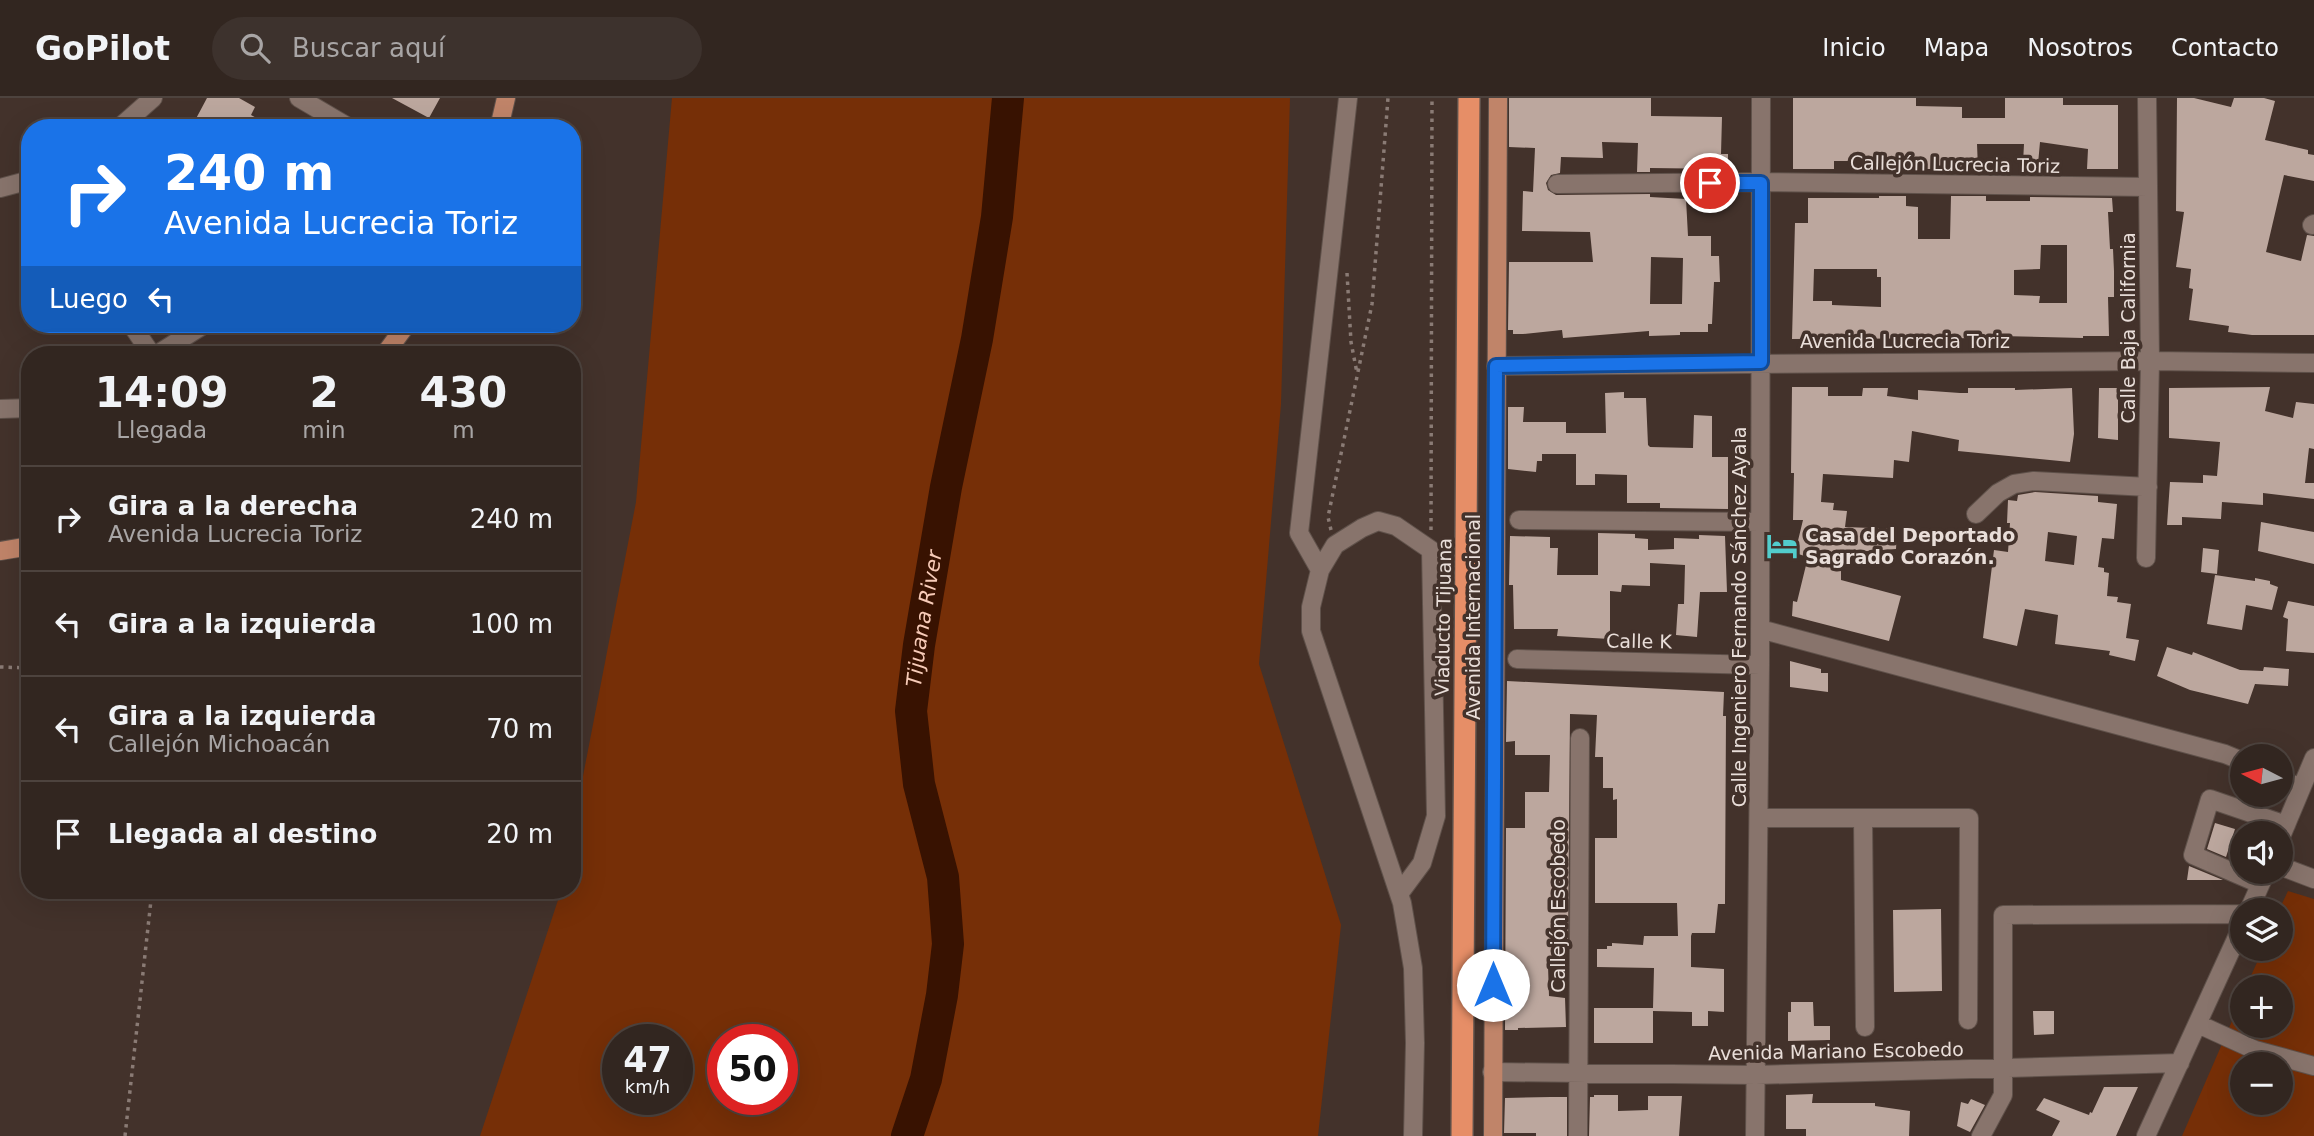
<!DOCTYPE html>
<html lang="es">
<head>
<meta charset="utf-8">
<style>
  body { margin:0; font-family:"DejaVu Sans",sans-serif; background:#3d322d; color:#f1f3f6; height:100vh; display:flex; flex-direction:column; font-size:26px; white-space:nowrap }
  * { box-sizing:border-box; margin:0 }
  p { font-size:23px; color:#a8a5a5 }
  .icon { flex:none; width:38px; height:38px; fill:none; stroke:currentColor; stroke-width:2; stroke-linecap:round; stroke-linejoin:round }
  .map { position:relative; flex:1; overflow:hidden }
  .details { position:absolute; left:21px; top:248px; width:560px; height:553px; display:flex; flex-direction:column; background:#322620; border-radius:28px; box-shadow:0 7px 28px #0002,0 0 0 2px #4d433e }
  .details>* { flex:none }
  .guide { position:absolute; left:21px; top:21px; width:560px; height:214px; border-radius:28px; box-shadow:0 7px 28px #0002,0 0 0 2px #4d433e; background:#1a73e8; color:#fff; overflow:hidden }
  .needle { width:46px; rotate:276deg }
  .tools { position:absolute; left:2230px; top:646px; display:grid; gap:14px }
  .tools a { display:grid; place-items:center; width:63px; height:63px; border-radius:50%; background:#322620; box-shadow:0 7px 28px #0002,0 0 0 2px #4d433e; font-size:35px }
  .speed { position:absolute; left:602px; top:926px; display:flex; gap:14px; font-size:35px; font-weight:700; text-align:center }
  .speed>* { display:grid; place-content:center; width:91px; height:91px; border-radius:50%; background:#322620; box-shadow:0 7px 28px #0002,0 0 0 2px #4d433e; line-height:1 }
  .speed small { font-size:18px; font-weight:400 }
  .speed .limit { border:10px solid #d22; background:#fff; color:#111 }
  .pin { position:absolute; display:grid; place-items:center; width:60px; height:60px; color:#fff; margin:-30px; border:4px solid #fff; border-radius:50%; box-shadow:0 2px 7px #0007 }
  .me { position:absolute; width:77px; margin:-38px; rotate:0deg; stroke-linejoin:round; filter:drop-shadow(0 0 5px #0008) }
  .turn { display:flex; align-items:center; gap:24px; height:147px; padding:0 28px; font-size:32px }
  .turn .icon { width:91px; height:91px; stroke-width:2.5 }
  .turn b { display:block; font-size:49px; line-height:60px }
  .then { display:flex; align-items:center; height:66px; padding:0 28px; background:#0003; gap:14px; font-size:26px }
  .eta { display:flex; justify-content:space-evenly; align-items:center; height:119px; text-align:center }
  .eta b { font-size:42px; font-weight:700; line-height:49px }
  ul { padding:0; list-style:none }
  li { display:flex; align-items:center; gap:21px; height:105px; padding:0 28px; border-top:2px solid #4d433e }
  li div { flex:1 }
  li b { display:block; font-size:26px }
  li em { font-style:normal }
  header { display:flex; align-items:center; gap:42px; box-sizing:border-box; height:98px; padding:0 35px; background:#322620; border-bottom:2px solid #4d433e }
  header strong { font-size:33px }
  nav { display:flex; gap:38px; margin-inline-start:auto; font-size:24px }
  .search { width:490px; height:63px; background:#3d322d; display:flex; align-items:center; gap:18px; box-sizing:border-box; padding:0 24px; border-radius:38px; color:#a8a5a5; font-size:26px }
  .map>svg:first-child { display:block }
  .green { fill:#762f07; fill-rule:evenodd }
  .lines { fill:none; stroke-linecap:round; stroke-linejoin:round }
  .river { stroke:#381201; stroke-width:32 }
  .building { fill:#bca79e; fill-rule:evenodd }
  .minor-casing { stroke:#5f514a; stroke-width:20 }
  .major-casing { stroke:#5f514a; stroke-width:20 }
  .highway-casing { stroke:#5f514a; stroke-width:24 }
  .path { stroke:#8a7b75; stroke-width:3.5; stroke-dasharray:3.5 5; stroke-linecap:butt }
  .minor { stroke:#88746c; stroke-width:18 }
  .major { stroke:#c08469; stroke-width:18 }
  .highway { stroke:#e68e67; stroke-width:21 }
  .route-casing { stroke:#114b97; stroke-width:18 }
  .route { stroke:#1a73e8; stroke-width:12 }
  .labels { text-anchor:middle; stroke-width:7; stroke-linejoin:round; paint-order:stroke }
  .street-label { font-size:19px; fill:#e9ded9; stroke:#43322b }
  .poi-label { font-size:19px; font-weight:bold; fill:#e9ded9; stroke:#43322b; text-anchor:start }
  .water-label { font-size:21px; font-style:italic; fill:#f7cbb8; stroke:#43322b }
</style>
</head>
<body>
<header>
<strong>GoPilot</strong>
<div class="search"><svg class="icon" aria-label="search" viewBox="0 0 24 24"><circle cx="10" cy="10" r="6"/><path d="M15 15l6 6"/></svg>Buscar aquí</div>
<nav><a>Inicio</a><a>Mapa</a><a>Nosotros</a><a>Contacto</a></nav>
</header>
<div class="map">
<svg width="2314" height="1038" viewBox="0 0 2314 1038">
  <rect width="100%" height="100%" fill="#43322b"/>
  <path class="green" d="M672 0H1290L1281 306 1259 566 1341 827 1318 1038H480L561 793H572V735L636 404ZM618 942H677V1001H618ZM723 942H782V1001H723Z
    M2288 793 2314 801V1038H2182L2242 900V928H2280V889H2246L2263 851 2280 850 2279 812ZM2242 966H2280V1004H2242Z"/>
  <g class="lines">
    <path class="river" id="s1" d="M907 1038 926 981 942 897 948 846 943 779 919 686 911 613 919 547 946 389 977 241 997 119 1008 0"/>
  </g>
  <path class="building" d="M207 0H239L255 9 251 17 275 30H191Z
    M392 0H440L429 20Z
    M1509 0H1651V18L1722 19 1721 56H1728V71L1650 70V74H1637L1638 45 1602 44 1603 60 1561 59 1560 75 1551 77 1546 85 1548 92 1556 97 1650 96V99L1686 101 1688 138H1711V158H1719L1720 184H1714L1712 226H1708V234H1680V237L1649 238V233L1563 240 1562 232 1523 236H1513V232H1508L1509 164H1593L1590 134 1522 133 1523 93 1533 94 1535 50 1509 49ZM1651 159 1683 160 1682 206H1650Z
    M1793 0H1916V8L1962 9V20H2005V0H2063V7H2118V71H2087L2088 51 2040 44 2038 66 2023 65 2024 46H1977L1978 71H1923V68H1891V71H1877V59H1850V63H1834V71H1793Z
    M2177 0H2194L2231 9 2234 0H2264L2275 3 2265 42 2308 52V56L2314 57V83L2284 77 2266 154 2301 163 2307 137 2314 138V237H2252L2228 234 2229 228 2189 222 2193 191 2189 190 2191 171 2176 169 2184 114 2176 113Z
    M1879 98H1906V108L1918 109V141H1950L1951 98H1986V103H2030V99L2112 100 2113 114H2108L2110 151H2113L2114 173V199H2108L2109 238H2083V240L2000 238V240L1792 241 1795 125H1808V100H1879ZM2041 147H2067V205H2039L2040 198 2014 197V172L2040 171ZM1814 171H1877V179H1881V209L1832 207V203H1813Z
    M1792 289H1828V298H1862L1863 290H1888L1887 298 1918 302V292L1960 295H1968V290H2015V292L2072 290 2074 336 2070 364 1958 353 1959 342 1912 333 1909 364 1894 362 1893 380 1823 376 1821 404 1834 405 1833 412 1847 413 1845 429 1897 431 1896 451 1841 455V482L1901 498 1889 543 1792 518 1793 503 1797 504 1808 459 1795 455 1803 422H1793L1794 375H1791Z
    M2270 289 2265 313 2293 320 2296 304 2314 306V351L2309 350 2305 385H2314V401L2263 395V407L2222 404 2221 421 2182 419V427H2167L2170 384 2203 385V377L2217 378 2220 344 2169 340V290Z
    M2099 290H2118V342L2098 340Z
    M1624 294V300H1646L1648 347 1650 349 1693 350 1694 317 1712 318V359H1728V411L1660 410V405H1627V377L1595 376V387H1576V356H1542V363H1537L1536 374 1508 371V309H1524L1523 324H1566V335H1606L1605 295Z
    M2035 394 2098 398V404L2117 406 2114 441 2102 440 2098 469 2104 470V474L2109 475 2107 498 2118 499 2117 504 2131 506 2126 540 2139 542 2135 563 2109 557 2110 553 2055 546 2058 517 2025 511 2017 548 1983 540 1994 452 2008 454 2010 425H2007L2008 402 2017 403 2018 397ZM2048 434 2077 438 2074 467 2045 463Z
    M2261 424 2314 434V466L2258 453Z
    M1598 435 1635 436V440L1648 441V452L1674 451V440L1699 441V437L1725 438 1727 494H1700L1697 539 1676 537 1678 506H1684L1685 467 1650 465V488L1622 487 1621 494 1610 493V541L1557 538 1558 531H1514L1513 487H1509L1510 438 1550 439V450H1558L1557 477H1598Z
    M2203 450 2219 452 2217 476 2201 474Z
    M2215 477 2255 483V480L2270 483V486L2278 489 2272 512 2246 507 2242 532 2207 526Z
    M2288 503 2314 508V555L2286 553 2288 521 2283 519Z
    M2167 549 2192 557 2193 554 2240 572 2263 573 2264 569 2289 571 2288 588 2255 586 2248 606 2190 592 2157 578Z
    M1790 563 1821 571V575H1828V594L1790 589Z
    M1507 583 1724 594 1723 618H1726L1725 806H1718L1715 835H1692L1691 838V869L1724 871V914L1708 913V928H1692V914L1653 913V945H1594V910H1653L1654 870 1597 869V851H1607V848H1612V845L1643 847 1644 838H1678L1677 805H1595V740H1617V701L1613 702V690H1603V659H1595L1597 617 1570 616 1568 853H1557V868H1548L1549 898 1565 900 1566 929 1518 930V932H1505L1506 730H1525V694H1549L1550 657H1515V643L1506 644Z
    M2215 725 2235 731 2226 759 2207 751Z
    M2189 768 2223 782H2187Z
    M1941 811 1942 893 1894 894 1893 812Z
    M1791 904H1813L1814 928H1830V942L1788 943V914H1791Z
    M2033 913H2054V936L2034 937Z
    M2104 989H2138L2116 1038H2052L2060 1023 2036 1012 2044 1000 2089 1017 2090 1014 2092 1015Z
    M1813 996 1812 1005H1875V1008L1910 1013 1909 1038H1806V1031H1786V997Z
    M1594 997H1618V1013L1648 1012V998H1682L1679 1038H1589L1590 999H1594Z
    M1551 999H1567V1038H1536V1035H1504L1505 1000Z
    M1971 1001 1985 1007 1970 1034 1957 1028 1961 1004 1968 1006Z"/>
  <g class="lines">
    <defs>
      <path id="minor" d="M299 0 350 30
        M119 30 153 0
        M1557 86 1761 84 2148 89
        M0 90 30 82
        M2312 127 2314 126
        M131 226 152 257
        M156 257 205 226
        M1496 268 2150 263 2314 265
        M0 311 30 310
        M1976 416 1998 395 2014 386 2034 383 2148 389
        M1519 422 1760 424
        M2146 460 2150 263 2147 0
        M1320 472 1299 435 1348 0
        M1760 531 2225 656 2242 663
        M1517 561 1760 567
        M2280 681 2301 690
        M1759 720H1969L1968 922
        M1863 720 1865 929
        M2280 741 2314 660
        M2280 768 2314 781
        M2260 786 2193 757 2210 701 2286 727
        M1399 796 1422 765 1436 718 1431 452 1396 428 1378 423 1362 430 1335 447 1320 472 1311 509V533L1402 805 1413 870 1415 945 1413 1038
        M2249 812 2266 774
        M2198 926 2255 952 2314 968
        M1492 974 1756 977 2180 965
        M1578 1038 1580 640
        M1755 1038 1760 567 1761 0
        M1981 1038 2003 997V817L2242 816
        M2146 1038 2242 828"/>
      <path id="major" d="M499 30 506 0
        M384 257 407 226
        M0 453 30 448
        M1493 1038 1498 0"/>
      <path id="highway" d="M1462 1038 1469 0"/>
    </defs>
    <use href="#minor" class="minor-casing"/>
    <use href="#major" class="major-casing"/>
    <use href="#highway" class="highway-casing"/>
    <path class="path" d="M1347 175 1351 244 1357 275
      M1331 432 1328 419 1372 206 1388 0
      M1431 432 1432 0
      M0 569 30 570
      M125 1038 152 793"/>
    <use href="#minor" class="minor"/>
    <use href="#major" class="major"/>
    <use href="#highway" class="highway"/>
  </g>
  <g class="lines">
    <defs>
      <path id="route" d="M1493 887 1496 268 1761 264V85H1710"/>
    </defs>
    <use href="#route" class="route-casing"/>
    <use href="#route" class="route"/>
  </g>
  <defs>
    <symbol id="hotel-bare" viewBox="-9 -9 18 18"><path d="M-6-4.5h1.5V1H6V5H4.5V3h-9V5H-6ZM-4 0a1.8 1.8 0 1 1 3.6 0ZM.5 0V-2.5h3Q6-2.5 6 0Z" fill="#52cdcc" stroke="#43322b" stroke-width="2.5" paint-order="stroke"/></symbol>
  </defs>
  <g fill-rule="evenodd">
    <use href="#hotel-bare" x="1760" y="426" width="44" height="44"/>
  </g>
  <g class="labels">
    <g class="street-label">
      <text transform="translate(1955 66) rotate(1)" y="7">Callejón Lucrecia Toriz</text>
      <text transform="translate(2128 230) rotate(-90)" y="7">Calle Baja California</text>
      <text x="1905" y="250">Avenida Lucrecia Toriz</text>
      <text transform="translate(1443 519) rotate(-89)" y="7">Viaducto Tijuana</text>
      <text transform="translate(1473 519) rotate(-90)" y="7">Avenida Internacional</text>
      <text transform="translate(1739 519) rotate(-90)" y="7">Calle Ingeniero Fernando Sánchez Ayala</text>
      <text transform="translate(1639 543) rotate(1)" y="7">Calle K</text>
      <text transform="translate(1558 808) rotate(-90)" y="7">Callejón Escobedo</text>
      <text transform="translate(1836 953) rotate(-1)" y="7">Avenida Mariano Escobedo</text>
    </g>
    <g class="poi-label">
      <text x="1805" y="444">Casa del Deportado<tspan x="1805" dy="22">Sagrado Corazón.</tspan></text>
    </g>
    <g class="water-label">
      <text dy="7" stroke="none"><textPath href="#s1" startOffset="527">Tijuana River</textPath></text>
    </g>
  </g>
</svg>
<div class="tools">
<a><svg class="needle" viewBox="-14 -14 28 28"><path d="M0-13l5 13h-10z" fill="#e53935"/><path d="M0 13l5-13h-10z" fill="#a8a5a5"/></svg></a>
<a><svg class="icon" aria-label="sound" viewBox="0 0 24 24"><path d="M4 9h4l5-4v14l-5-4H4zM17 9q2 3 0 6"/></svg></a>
<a><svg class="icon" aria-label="layers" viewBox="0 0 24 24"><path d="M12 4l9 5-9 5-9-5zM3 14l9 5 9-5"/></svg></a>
<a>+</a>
<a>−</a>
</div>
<div class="speed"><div>47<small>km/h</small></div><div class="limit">50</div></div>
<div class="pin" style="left:1710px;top:85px;background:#d93025"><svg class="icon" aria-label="arrive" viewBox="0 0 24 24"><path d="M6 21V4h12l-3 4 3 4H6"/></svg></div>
<svg class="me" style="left:1493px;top:887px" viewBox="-20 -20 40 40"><circle r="19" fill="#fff"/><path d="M0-13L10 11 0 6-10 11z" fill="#1a73e8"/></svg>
<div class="guide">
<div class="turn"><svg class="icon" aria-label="right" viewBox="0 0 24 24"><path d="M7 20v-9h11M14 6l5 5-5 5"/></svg><div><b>240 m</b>Avenida Lucrecia Toriz</div></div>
<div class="then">Luego<svg class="icon" aria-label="left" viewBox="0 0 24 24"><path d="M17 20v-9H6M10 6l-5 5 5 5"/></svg></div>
</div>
<section class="details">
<div class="eta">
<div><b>14:09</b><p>Llegada</p></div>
<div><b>2</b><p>min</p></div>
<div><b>430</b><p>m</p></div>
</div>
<ul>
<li><svg class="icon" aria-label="right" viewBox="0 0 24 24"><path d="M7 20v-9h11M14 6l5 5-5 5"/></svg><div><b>Gira a la derecha</b><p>Avenida Lucrecia Toriz</p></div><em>240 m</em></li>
<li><svg class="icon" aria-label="left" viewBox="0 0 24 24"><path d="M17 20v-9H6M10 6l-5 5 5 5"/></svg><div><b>Gira a la izquierda</b></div><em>100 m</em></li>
<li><svg class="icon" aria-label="left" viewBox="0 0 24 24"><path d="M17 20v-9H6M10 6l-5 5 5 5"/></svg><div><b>Gira a la izquierda</b><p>Callejón Michoacán</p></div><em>70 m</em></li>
<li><svg class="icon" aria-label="arrive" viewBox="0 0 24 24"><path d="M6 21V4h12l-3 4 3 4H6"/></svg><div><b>Llegada al destino</b></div><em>20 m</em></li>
</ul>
</section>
</div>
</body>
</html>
